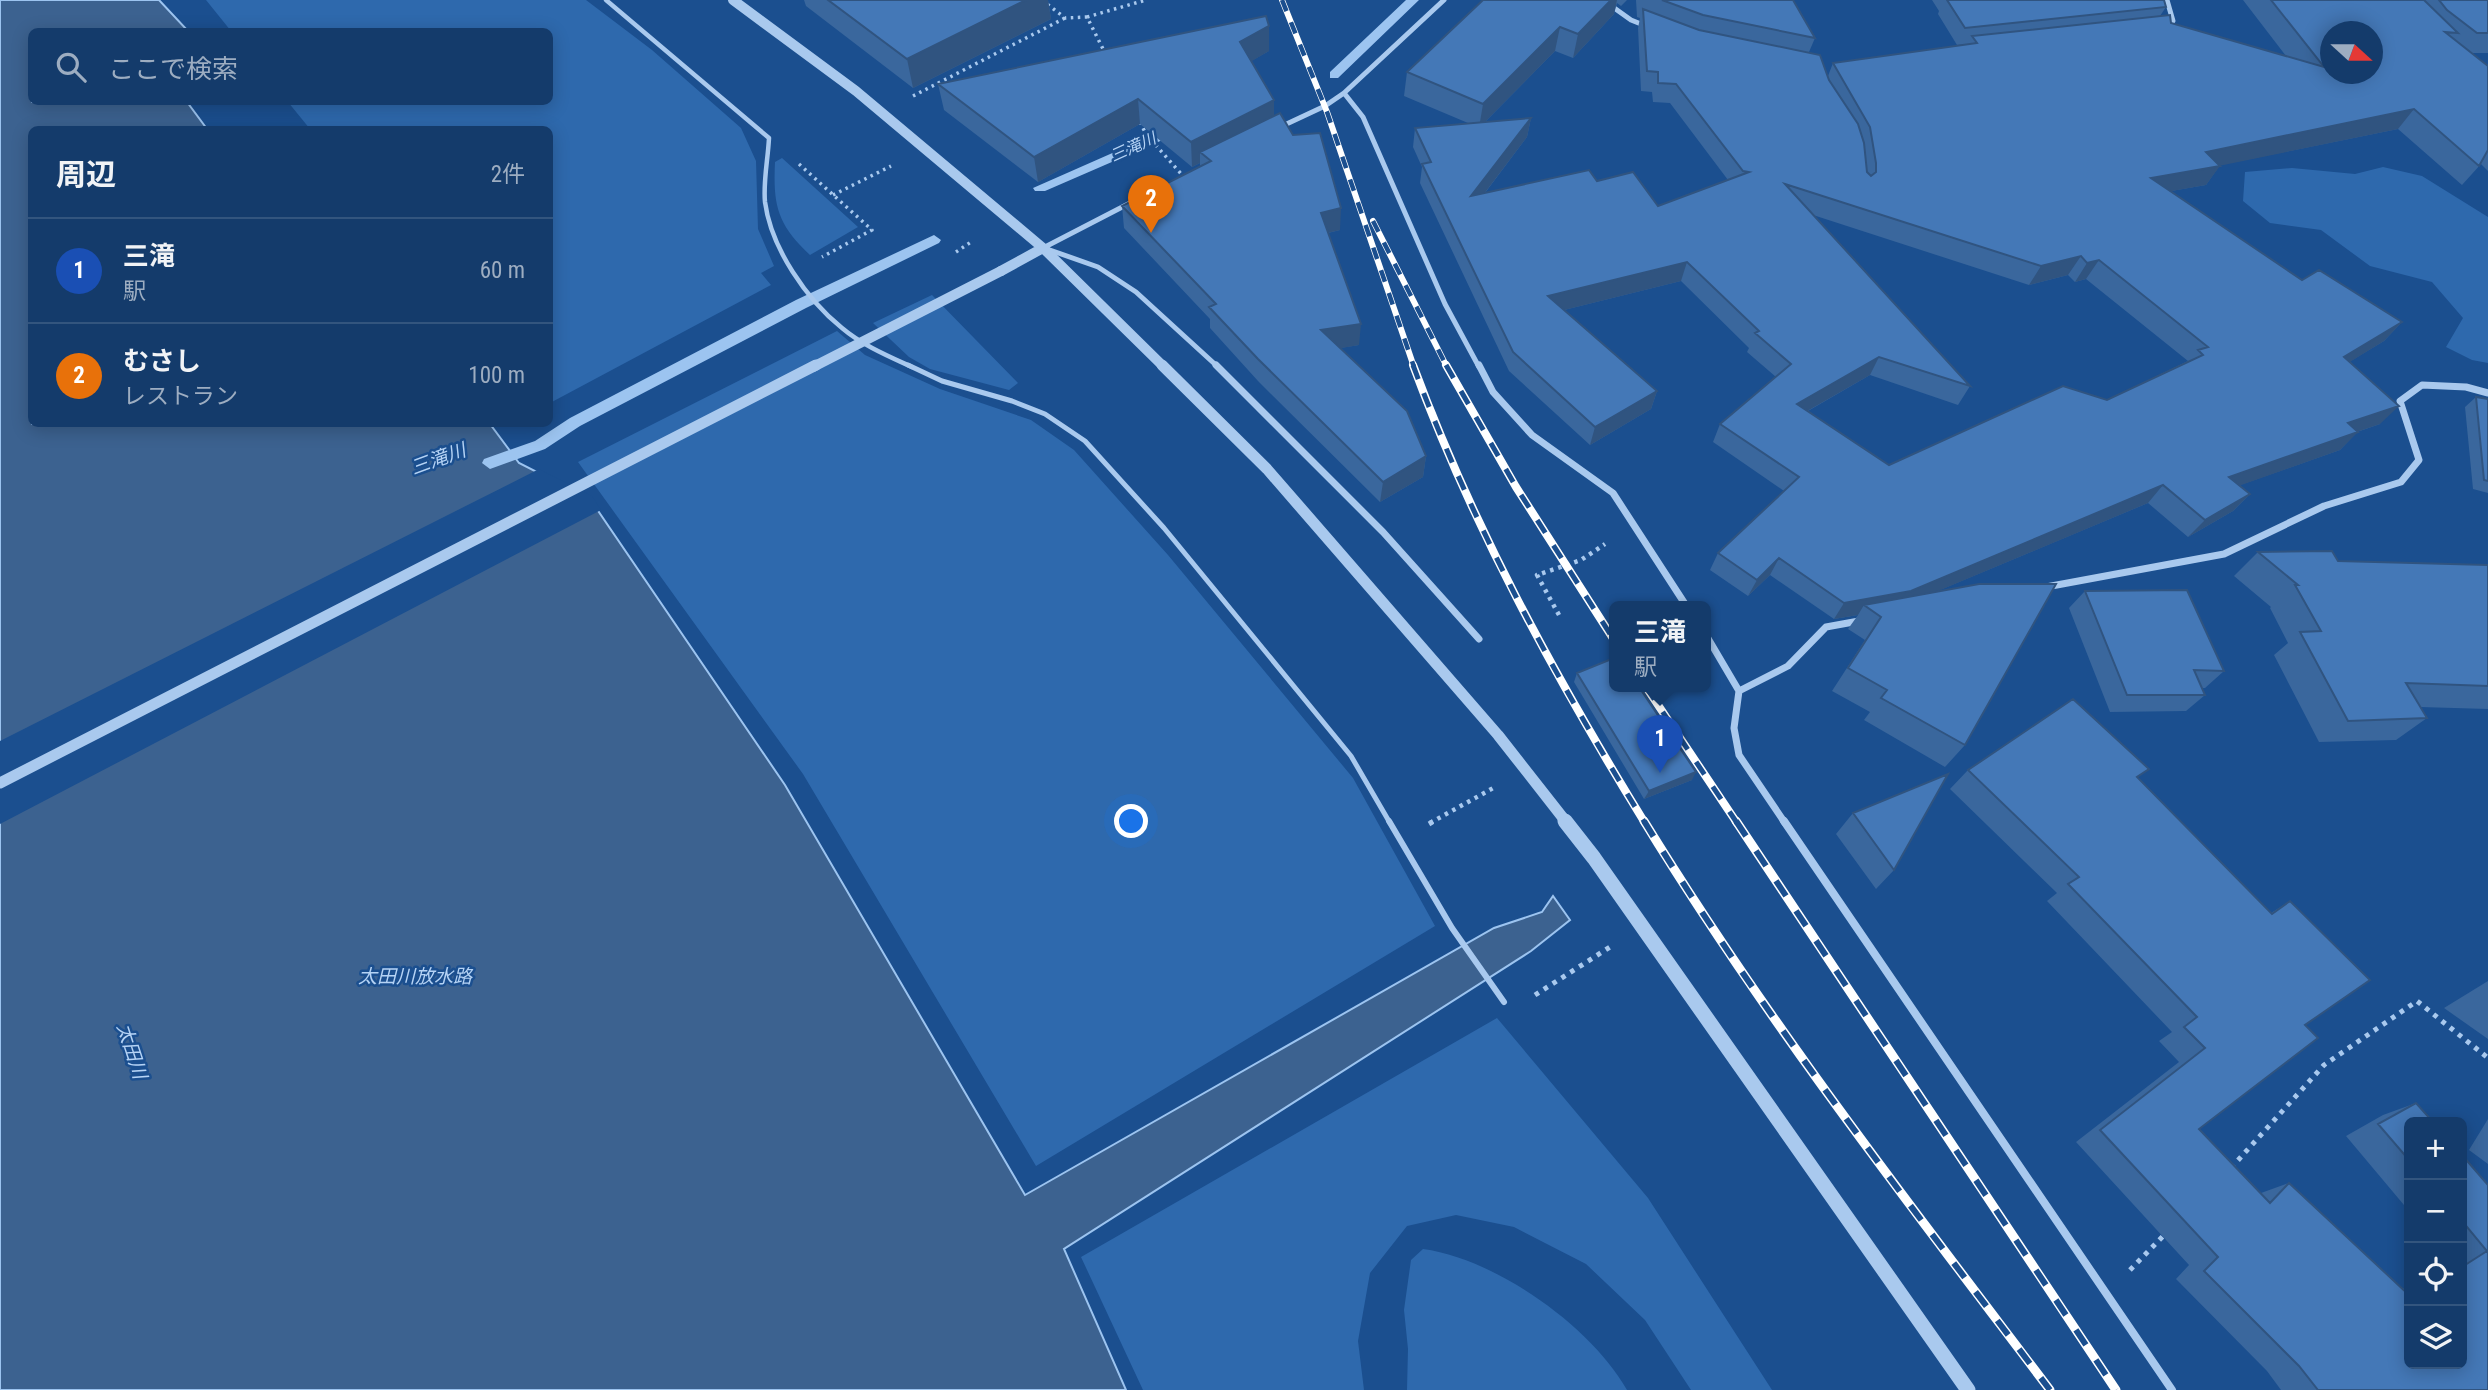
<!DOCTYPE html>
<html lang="ja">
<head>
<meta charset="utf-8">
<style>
	:root { --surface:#143b6b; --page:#1d4271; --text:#f1f3f6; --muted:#9dadc1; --line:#33557e; --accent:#ffd166 }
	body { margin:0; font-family:"Roboto Condensed","Noto Sans JP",sans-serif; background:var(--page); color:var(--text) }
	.controls { position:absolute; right:21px; bottom:21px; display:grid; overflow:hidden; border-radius:10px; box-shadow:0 4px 18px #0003 }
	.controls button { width:63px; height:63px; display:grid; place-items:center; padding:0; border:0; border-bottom:2px solid var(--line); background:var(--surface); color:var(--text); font:35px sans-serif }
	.compass { position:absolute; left:2320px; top:21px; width:63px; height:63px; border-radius:50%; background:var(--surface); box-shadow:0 4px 18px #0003; rotate:111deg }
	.you { position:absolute; left:1132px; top:822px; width:24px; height:24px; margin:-18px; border:5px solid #fff; border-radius:50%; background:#1a73e8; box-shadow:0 0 0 10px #1a73e833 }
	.badge { display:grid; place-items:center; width:46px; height:46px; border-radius:50%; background:var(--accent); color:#fff; font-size:23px; font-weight:700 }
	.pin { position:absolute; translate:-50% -58px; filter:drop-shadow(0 2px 4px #0008) }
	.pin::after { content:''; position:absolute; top:37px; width:24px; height:21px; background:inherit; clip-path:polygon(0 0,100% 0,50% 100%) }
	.popup { position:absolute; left:1609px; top:601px; width:102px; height:91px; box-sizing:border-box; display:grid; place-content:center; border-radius:10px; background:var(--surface); filter:drop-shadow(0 2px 5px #0005); font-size:23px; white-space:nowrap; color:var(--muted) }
	.popup b { font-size:26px; color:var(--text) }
	.popup::after { content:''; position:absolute; left:50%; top:100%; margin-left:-14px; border:14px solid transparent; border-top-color:var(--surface) }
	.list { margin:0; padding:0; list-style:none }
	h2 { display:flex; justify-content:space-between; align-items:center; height:91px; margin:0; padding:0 28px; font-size:30px }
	h2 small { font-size:23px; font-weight:400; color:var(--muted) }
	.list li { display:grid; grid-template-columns:46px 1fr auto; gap:21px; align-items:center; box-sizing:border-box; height:105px; padding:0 28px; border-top:2px solid var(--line) }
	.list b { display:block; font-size:26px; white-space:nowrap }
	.list p { margin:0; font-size:23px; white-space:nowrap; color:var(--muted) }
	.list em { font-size:23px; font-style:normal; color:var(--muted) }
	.icon { flex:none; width:38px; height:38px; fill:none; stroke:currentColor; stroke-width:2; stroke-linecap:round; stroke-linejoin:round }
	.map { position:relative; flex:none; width:2488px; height:1390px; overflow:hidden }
	.search { position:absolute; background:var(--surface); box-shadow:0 4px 18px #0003; left:28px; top:28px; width:525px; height:77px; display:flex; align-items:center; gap:18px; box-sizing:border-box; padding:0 24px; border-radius:10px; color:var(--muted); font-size:26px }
	.panel { position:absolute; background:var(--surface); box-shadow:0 4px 18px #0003; left:28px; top:126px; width:525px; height:301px; border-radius:10px }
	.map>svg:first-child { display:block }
	.green { fill:#2e69ad }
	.water { fill:#3c6290; stroke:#9cc4f0; stroke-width:2 }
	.pier { fill:#1b4f8f }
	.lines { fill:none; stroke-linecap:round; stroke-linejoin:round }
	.stream { fill:#9cc4f0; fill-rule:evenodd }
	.path-far2 { stroke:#a9c9ee; stroke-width:3.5; stroke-dasharray:2.5 4.5; stroke-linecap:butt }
	.path-far1 { stroke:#a9c9ee; stroke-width:4.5; stroke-dasharray:3.5 5; stroke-linecap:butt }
	.path { stroke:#a9c9ee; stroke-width:5; stroke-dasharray:4.5 6; stroke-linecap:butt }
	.service-far2 { stroke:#a9c9ee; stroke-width:4.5 }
	.service-far1 { stroke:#a9c9ee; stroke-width:5 }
	.service { stroke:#a9c9ee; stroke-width:6 }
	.minor-far2 { stroke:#a9c9ee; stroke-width:5 }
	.minor-far1 { stroke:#a9c9ee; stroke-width:7 }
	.minor { stroke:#a9c9ee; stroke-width:8 }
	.tertiary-far2 { stroke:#a9c9ee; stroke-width:10 }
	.tertiary-far1 { stroke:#a9c9ee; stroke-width:11 }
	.tertiary { stroke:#a9c9ee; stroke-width:15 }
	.rail-far2-casing { stroke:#fff; stroke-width:6 }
	.rail-far1-casing { stroke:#fff; stroke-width:8 }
	.rail-casing { stroke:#fff; stroke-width:9 }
	.rail-far2 { stroke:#1b4f8f; stroke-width:4.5; stroke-dasharray:12; stroke-linecap:butt }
	.rail-far1 { stroke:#1b4f8f; stroke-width:5; stroke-dasharray:15; stroke-linecap:butt }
	.rail { stroke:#1b4f8f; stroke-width:6; stroke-dasharray:18; stroke-linecap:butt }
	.path-bridge { stroke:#a9c9ee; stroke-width:3.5; stroke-dasharray:2.5 4.5; stroke-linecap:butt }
	.tertiary-bridge-far1 { stroke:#a9c9ee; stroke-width:10 }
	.tertiary-bridge { stroke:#a9c9ee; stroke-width:11 }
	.wall { fill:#3a679d; fill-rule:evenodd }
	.shaded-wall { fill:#305480 }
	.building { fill:#4478b7; stroke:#305480; stroke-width:2; fill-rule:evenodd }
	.labels { text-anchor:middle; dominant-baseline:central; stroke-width:5; stroke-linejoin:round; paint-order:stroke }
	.far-water-label { font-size:16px; font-style:italic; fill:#b5d3f5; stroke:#1b4f8f }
	.water-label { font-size:19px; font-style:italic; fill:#b5d3f5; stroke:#1b4f8f }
</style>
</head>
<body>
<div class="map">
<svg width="2488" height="1390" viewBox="0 0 2488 1390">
	<rect width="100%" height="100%" fill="#1b4f8f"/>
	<path class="green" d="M206,0h380l66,50 89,78 15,33 2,68 16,37 -13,7 10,12 -221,118v-273l-240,-1 -22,-27h262v-70l-319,-1z
		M782,158l76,69 -48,28c-33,-31 -37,-50 -35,-93z
		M2383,167l39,9 66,41v146l-16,-3 -26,-13 17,-29 -31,-36 -62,-16 -49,-36 -51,-7 -27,-22 2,-29 47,-4 63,6z
		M932,295l86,88 -9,7 -79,-21 -21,-12 -36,-34z
		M837,331l28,24 75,34 91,31 43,30 94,105 185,223 82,148 -399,240 -233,-392 -225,-312z
		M1497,1018l151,180 124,192h-81l-46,-70 -59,-56 -72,-37 -58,-12 -49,11 -37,47 -12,68 6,49h-221l-62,-133z
		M1423,1249c73,10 168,77 204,141h-220l1,-41 -4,-39 7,-50z"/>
	<path class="water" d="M0,0h159l29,31 -156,1v70h155l20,27 -175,1v294h458l29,39 71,36 195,286 240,410 469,-267 48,-16 11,-16 17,24 -39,31 -467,298 62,141h-1126z"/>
	<path class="pier" d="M539,469l53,27 9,14 -601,314v-83z"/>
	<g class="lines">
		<path class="stream" d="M1406,0h13l-81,78h-8v-6z
			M1176,125l5,1v6l-136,59h-10l-2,-3z
			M934,235l7,5 -2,3 -133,65 -226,118 -35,23 -55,20 -8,-6 2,-4 51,-18 35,-23 226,-118z"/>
		<path class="path-far2" d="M1042,0l23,18 22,-1 19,38
			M1087,17l59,-17
			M913,96l152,-78
			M1140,122l6,12 37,42
			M799,164l73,66 -50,27
			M833,195l58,-29"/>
		<path class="path-far1" d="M1559,615l-22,-40 44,-15 24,-16
			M1430,823l65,-36"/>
		<path class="path" d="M1429,824l5,-3
			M1535,995l75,-48
			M2231,1168l93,-103 93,-64 71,57
			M2130,1270l35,-36"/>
		<path class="service-far2" d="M606,0l163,138c-1,21 -6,44 -4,64 6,46 42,98 77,126 20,17 46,28 70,39"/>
		<path class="service-far1" d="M908,365l34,16 70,20 33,13 40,27 79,87 187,228 39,67"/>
		<path class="service" d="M1389,821l63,107 52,74"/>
		<path class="minor-far2" d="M1603,0l28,20 15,6
			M2165,27l8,-6 -6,-21
			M1344,93l19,24 82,187 34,63
			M1278,128l47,-22 19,-13 100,-93
			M1043,248l87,-45
			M1047,249l51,18 38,25 82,75"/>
		<path class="minor-far1" d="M1216,365l167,167 96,107
			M1479,365l14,27 39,43 81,58 74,114
			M2046,587l178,-33 100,-48 77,-24 18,-22 -19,-59 22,-16 44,2 22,6
			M1706,635l33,56 -5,37 5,27 46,68
			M1739,691l49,-25 38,-39 33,-6"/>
		<path class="minor" d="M1784,821l388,569"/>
		<path class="tertiary-far2" d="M733,0l123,91 187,157 121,119
			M1001,271l42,-23"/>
		<path class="tertiary-far1" d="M1162,365l105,104 231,266 69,88"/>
		<path class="tertiary" d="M1565,821l29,37 374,532"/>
		<defs>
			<path id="rail-far2" d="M1282,0l45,112 87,255
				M1373,221l74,146"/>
			<path id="rail-far1" d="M1413,365c60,162 142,312 232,458
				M1446,365l70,122 98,153
				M1646,687l91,136"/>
			<path id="rail" d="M1644,821c122,199 266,384 406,569
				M1736,821l380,569"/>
		</defs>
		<use href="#rail-far2" class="rail-far2-casing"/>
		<use href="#rail-far1" class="rail-far1-casing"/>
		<use href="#rail" class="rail-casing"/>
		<use href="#rail-far2" class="rail-far2"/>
		<use href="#rail-far1" class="rail-far1"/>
		<use href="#rail" class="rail"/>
		<path class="path-bridge" d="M956,252l15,-10"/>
		<path class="tertiary-bridge-far1" d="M813,367l188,-96"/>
		<path class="tertiary-bridge" d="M0,783l816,-418"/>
	</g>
	<path class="wall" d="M804,0h244l3,19 -138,69 -107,-82z
		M1483,0h144l-6,6 -4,-3 -3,11 -41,44 -18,-7 -70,71 46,-4 -4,19 -42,56 112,-12 61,25 70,-26 -58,-77 -17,-1 -1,-10 -11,-1 -3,-63 2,-10 -3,-1 -1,-17h157l22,38 -6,14 19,24 5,-13 135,-19 -11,1 -19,-31 1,-3 -7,-11h232l2,7 -6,9 11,7 115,33 -43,-56h245v53h-17l17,13v105l-7,-7 -19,21 -64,-56 -178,36 -14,20 -35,6 131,89 100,42 -18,19 -35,21 31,62 -23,8 -17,18 -100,35 10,9 -17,17 -45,26 -40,-34 -213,89 30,153 -20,22 -81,-47 6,-8 -38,-21 33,-51 -17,-11 10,-14 -24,4 -64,-44 -22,21 -38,-26 8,-17 66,-62 -71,-49 7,-18 56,-47 -29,-25 2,-4 -68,-67 -117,29 93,81 -6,18 -61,36 -81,-74 -89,-188 2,-16 -9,-20 2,-19 53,-5 -64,-27 3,-24zM1813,215l216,70 39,-10 7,7 11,-3 102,82 -81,39 -218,65 -81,-54 62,-36 88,30 12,-19z
		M1269,51l-18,10 23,39v15l66,115 -12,3 31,112 -19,3 86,108 -3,21 -43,25 -122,-121 -48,-53v-9l-86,-91 -2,-22 78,-40v-3l-8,4 -52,-43 -102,58 -94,-72 -6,-26z
		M2476,397l12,2v94l-15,-4 -8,-82z
		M2258,552l80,9 150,4v144l-68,-2 7,11 -31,22 -77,2 -45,-87 14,-12 -18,-35 1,-1 -37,-31z
		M2085,591l139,80 -19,17h-3l3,7 -19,16 -76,1 -41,-104z
		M1577,673l115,107 -48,19 -70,-117z
		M1968,770l170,8 133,135 19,-12 15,124 -106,104 62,64 28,-10 114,106 6,-4v79h53v-209l26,30v205h-207l-14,-19 -91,-92 13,-14 -113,-123 103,-80 -20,-21 13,-9 -125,-131 10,-8 -107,-104z
		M1853,813l41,57 -18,19 -40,-55z
		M2488,981v58l-44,-31z
		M2416,1103l-7,19v89l-63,-75 37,-21z
		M2488,1119v45l-19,-14z"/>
	<path class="shaded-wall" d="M1026,0h22l3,19 -138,69 -6,-29z
		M1611,0h6l-3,14 -41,44 5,-24z
		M1269,26v25l-29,17v-26z
		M1560,27l-5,24 -76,77 4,-24z
		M1138,99l2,25 -102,58 -4,-25z
		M1274,100v26l-74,26v11l-8,4 -1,-25z
		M2414,109l-16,20 -189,39 11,-2 -14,19 -68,12 13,-19 55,-26z
		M1531,118l-4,19 -59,78 3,-19z
		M1341,208l-1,22 -21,5 2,-22z
		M2081,256l-13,19 -39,10 12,-19z
		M2099,260l-13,19 -11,3 12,-19z
		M1687,262l-6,19 -137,34 4,-19z
		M2402,322l-18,19 -57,35 17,-19z
		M1361,324l-2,21 -40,7 2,-22z
		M1879,357l-9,18 -82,47 9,-18z
		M1657,391l-6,18 -61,36 5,-18z
		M2399,406l-19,18 -50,17 18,-18z
		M2358,432l-18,18 -127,45 16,-18z
		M1426,456l-3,21 -43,25 3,-20z
		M2163,485l-15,18 -248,104 -36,-2 -6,10 -24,4 10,-16z
		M2250,494l-17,17 -45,26 17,-17z
		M1779,558l-9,17 -22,21 9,-16z
		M1696,772l-4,8 -48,19 5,-8z"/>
	<path class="building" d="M828,0h198l-119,59z
		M1483,0h128l-33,34 -18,-7 -77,77 -76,-32z
		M1662,0h131l22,38 -112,-23z
		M1947,0h217l2,7 -201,21z
		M2271,0h153l34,33 -13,-1 43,34v84l-9,16 -65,-57 -208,43 14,14 -69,12 151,102 17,-10 83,52 -58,35 55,49 -51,17 10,9 -129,45 21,17 -45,26 -42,-35 -252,106 -67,12 -65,-45 -22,22 -39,-27 81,-76 -79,-53 71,-60 -36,-31 4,-2 -72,-69 -139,34 109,95 -62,36 -82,-75 -91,-188 9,-2 -16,-34 116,-10 -60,78 118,-26 8,11 36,-9 25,34 91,-34 -6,-1 -67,-87 -18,-1v-11l-11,-1 -4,-62 56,21 121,25 9,25 29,44 6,19 3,29 4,4 5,-4v-9l-6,-36 -37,-64 144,-20 -5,-7 198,-21 1,8 153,44zM2330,32h42v42h-42zM1785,184l256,82 40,-10 6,7 12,-3 109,87 -10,3 5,5 -96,45 -44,-14 -174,79 -92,-61 82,-47 91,29z
		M2439,0h49v33h-11l-30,-23z
		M1266,16l3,10 -29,16 34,58 -83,42 -53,-43 -104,58 -96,-73z
		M1280,113l13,22 27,-2 21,75 -20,5 40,111 -40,6 86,81 19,45 -43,26 -125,-123 -49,-52 7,-3 -94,-98 89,-45 -11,-9z
		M2476,397l12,2v82l-4,-1z
		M2332,551l6,10 150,4v121l-82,-3 21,35 -79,3 -48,-89 21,-1 -26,-46h3l-40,-33z
		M1979,584h77l-91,161 -84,-47 6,-8 -39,-22 33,-51 -17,-12z
		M2187,590l37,81 -30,-1 11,25h-78l-42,-104z
		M1614,658v29h25l57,85 -47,19 -72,-118z
		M2073,699l76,70 -12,8 135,137 18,-13 80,79 -65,45 13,13 -119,91 71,74 19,-20 120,112v69h53v-97l25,-16 -25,-30v-66l26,30v205h-170l-19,-24 -95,-95 14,-14 -118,-127 105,-82 -21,-21 13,-10 -129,-133 11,-7 -111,-107z
		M1948,774l-54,96 -41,-57z
		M2416,1103l17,19h-24v38l-31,-36z"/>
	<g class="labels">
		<g class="far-water-label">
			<text transform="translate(1133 147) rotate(-24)">三滝川</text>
		</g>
		<g class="water-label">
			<text transform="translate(438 459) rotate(-20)">三滝川</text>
			<text x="415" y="976">太田川放水路</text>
			<text transform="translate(132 1051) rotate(72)">太田川</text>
		</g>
	</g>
</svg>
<div class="controls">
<button>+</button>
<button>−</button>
<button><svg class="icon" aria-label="locate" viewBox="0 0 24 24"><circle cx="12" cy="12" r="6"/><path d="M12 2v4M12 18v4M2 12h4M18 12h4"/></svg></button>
<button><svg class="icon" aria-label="layers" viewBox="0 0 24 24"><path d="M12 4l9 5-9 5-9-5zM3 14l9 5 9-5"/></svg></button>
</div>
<svg class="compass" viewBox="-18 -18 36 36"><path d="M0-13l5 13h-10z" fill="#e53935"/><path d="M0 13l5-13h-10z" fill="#9dadc1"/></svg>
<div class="you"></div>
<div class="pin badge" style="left:1660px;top:773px;background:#1a4fb4">1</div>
<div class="popup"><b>三滝</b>駅</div>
<div class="pin badge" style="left:1151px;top:233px;background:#e8710a">2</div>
<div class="search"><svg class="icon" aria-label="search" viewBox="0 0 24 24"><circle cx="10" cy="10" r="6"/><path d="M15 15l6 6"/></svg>ここで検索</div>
<section class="panel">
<h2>周辺<small>2件</small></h2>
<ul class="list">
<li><span class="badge" style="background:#1a4fb4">1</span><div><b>三滝</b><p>駅</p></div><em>60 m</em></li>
<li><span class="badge" style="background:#e8710a">2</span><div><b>むさし</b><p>レストラン</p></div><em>100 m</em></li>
</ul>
</section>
</div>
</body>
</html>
